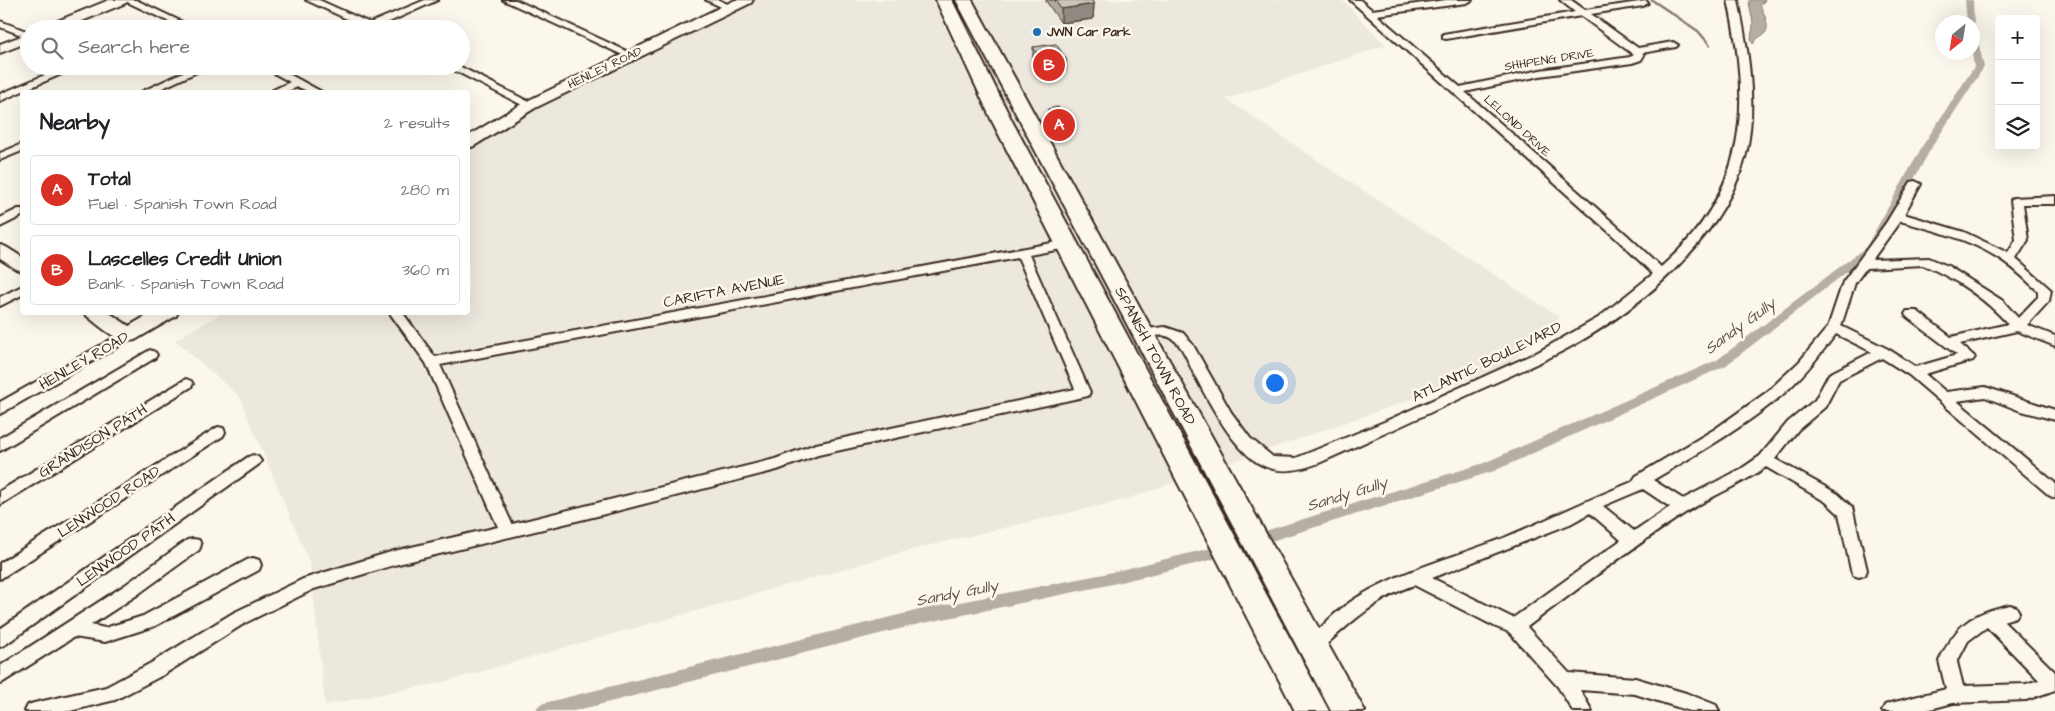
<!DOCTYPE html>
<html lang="en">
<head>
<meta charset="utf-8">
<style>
	:root { --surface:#fff; --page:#f6f6f6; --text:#202124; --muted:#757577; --line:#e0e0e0; --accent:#d93025 }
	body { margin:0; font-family:"Architects Daughter",sans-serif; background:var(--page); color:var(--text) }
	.controls { position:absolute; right:15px; top:15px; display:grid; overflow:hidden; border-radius:5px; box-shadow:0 5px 20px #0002 }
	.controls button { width:45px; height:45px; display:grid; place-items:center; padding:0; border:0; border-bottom:1px solid var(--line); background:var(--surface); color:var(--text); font:25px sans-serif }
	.compass { position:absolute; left:1935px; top:15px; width:45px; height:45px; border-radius:50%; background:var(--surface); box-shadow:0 5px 20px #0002; rotate:210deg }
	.you { position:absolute; left:1274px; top:382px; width:18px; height:18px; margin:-12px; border:4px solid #fff; border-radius:50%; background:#1a73e8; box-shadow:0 0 0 8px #1a73e833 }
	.badge { display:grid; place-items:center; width:32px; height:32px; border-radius:50%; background:var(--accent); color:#fff; font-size:16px; font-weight:700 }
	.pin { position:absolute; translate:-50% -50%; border:2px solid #fff; box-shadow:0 1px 5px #0006 }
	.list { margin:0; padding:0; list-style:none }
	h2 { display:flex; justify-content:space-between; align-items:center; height:65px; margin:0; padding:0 20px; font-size:21px }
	h2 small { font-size:16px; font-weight:400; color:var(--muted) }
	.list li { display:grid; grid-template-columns:32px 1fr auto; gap:15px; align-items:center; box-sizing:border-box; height:70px; margin:0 10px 10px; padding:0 10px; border:1px solid var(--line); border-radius:5px }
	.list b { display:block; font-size:19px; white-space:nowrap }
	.list p { margin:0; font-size:16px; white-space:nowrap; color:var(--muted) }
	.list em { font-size:16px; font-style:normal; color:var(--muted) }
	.icon { flex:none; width:28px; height:28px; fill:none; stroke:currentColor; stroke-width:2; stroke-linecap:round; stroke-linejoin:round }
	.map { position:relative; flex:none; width:2055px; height:711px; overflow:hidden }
	.search { position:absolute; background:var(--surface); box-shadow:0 5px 20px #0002; left:20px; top:20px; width:450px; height:55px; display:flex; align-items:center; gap:12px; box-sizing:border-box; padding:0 18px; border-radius:28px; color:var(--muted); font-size:19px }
	.panel { position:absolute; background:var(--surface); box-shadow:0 5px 20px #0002; left:20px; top:90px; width:450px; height:225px; border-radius:5px }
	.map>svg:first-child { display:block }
	.built { fill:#ede8dd }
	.water { fill:#b6aea2; stroke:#85796d }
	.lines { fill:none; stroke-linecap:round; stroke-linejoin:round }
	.stream { stroke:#85796d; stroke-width:2.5 }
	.canal { fill:#b6aea2; fill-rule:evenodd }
	.street-casing { stroke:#3b2a1e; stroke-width:4 }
	.secondary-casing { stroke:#3b2a1e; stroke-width:4 }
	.highway-casing { stroke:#3b2a1e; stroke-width:4 }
	.street { fill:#fbf7ec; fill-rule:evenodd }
	.secondary { fill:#fbf7ec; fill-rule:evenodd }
	.highway { fill:#fbf7ec; fill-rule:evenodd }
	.wall { fill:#afa99f; stroke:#3b2a1e }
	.shaded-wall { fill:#8f8982; stroke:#3b2a1e }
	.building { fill:#ccc4b9; stroke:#3b2a1e }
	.poi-dot { fill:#1f6fb2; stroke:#fbf7ec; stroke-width:2 }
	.labels { text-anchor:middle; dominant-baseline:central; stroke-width:5; stroke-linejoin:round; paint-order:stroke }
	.far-poi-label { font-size:12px; font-weight:bold; fill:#3b2a1e; stroke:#fbf7ec; text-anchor:start }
	.far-street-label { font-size:12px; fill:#3b2a1e; stroke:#fbf7ec }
	.street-label { font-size:15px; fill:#3b2a1e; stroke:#fbf7ec }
	.water-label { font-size:16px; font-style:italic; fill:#605246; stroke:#fbf7ec }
</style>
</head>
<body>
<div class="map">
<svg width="2055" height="711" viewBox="0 0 2055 711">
	<rect width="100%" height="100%" fill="#fbf7ec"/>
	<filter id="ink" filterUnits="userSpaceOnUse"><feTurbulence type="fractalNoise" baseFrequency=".02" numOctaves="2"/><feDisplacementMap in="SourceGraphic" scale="10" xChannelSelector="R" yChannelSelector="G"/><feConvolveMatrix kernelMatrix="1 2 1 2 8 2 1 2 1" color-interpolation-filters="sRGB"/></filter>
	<g filter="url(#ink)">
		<path class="built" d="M739,0h603l44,45 -160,54 113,76 221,142 -53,49 -383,134 -206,48 -474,134 -119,23 -15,-142 -66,-155 -2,-9 -67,-59 47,-27 246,-1v-174l74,-44z"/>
		<path class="water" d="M1749,0h16l-5,5c3,6 11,22 5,28 -5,5 -6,2 -12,11 -4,-8 0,-12 0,-20 0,-6 -4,-15 -4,-24z"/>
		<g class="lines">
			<path class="stream" d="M1652,0l46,31 12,14"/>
			<path class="canal" d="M1965,0h8l1,24 -7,-2z
				M1972,30l4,2 8,35 -51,78 -59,106 -149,115 -231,105 -287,90 -103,25 -185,38 -345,87h-38l2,-5 6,-3 375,-93 185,-36 103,-25 277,-86 233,-103 149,-113 57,-102 51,-78 -2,-15z"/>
			<defs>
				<path id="street" d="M123,0h13l61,29h-13z
					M306,0h13l51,23 55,-23h13l-60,27v2h-19l3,-3z
					M503,0h13l119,55 -2,2h-6z
					M706,0h13l17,8 -5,3 -3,-1z
					M1350,0h10l12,10 74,-10h26l-5,3 -90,12 83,72 80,-17 90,-13 4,-2 -53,-39 -135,23 -3,-1v-4l132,-22 -15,-12h11l14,10 61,-9 2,2 -5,3 -52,8 47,34 35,-6 5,3 -2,2 -34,6 2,2 -3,5 -9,3 -92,13 -75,16 162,143 34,32c87,-76 90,-160 67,-267h10c10,49 19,100 9,150 -19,84 -104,157 -177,197 -29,16 -59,28 -89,42 -54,25 -108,50 -162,74 -18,7 -37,11 -55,3 -30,-13 -56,-66 -71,-94 -5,-11 -11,-28 -22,-34 -10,-6 -23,1 -34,-2l-2,-3 2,-3 28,-3 18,6 10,12 38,67 19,26 23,19 23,1 88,-36 154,-70 60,-34 55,-44 -34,-33z
					M0,21l29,11v6l-29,-11z
					M66,66h14l-80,35v-7z
					M196,66h14l-56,26h-13z
					M261,66h13l48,26h-12l-12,-5 -13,5h-13l1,-2 17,-8z
					M446,66h13l76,39 -5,3 -4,-1z
					M22,144v7l-22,9v-7z
					M1915,181l6,3 -17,30 60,18 44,21 8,-13 -5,-40 2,-2 42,-2v8h-32l5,36 -12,19 35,31 -2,11 -22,24 28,11v10l-38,-15 -57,13 15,13 -2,3 -48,14 21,18 39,-5 70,23v10l-37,-10 -33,-13 -28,4 98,82v15l-5,-2 -141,-121 -27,-17 -43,22 -14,27 -27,23 -23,29 63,35 14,13 15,63 -2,5 -6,2 -6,-2 -2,-5 -12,-56 -13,-12 -60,-35c-26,18 -55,29 -81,46 -54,35 -106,75 -158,114l42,46 66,5 51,15 30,12 3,6h-29l-55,-17 -55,-4 12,21h-19l-15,-24 -49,-55 -13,-5 -82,-42c-38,13 -66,40 -95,66l-6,3 -6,-3 -3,-5 3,-5c13,-12 25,-26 39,-36 46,-33 108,-47 160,-68 43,-18 83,-38 126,-55l4,-6 79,-47 52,-37 32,-30 29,-35 15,-45 43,-59 25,-41zM1900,221c33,9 68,18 97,36 15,9 28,22 41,34v6l-20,21 -15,-17 -55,-35 -19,-8 -57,2zM1923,265c32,13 63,34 85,59l-57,13 -34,-26h-10l-2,3 2,3 50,38 -41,12 -28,-18 -47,-23 14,-43 11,-15zM1836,334l36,18 -43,22 -14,26 -27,22 -28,34 -19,13 -58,30 -30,-19c42,-25 85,-49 123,-80 23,-18 42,-43 60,-66zM1643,489l27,18 -36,24 -31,-25zM1590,513l31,27 -108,78 -81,-40 138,-54z
					M18,209h4v7l-22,11v-9z
					M1068,240l6,4 -2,3 -43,8 61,137 -2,4 -270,59 -41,15 -180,46 -203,49 -80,24 -69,34 -82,52 -48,25 -45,11h-45l3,-6 6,-2 72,-16 45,-24 82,-50 70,-34 91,-28 104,-24 -72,-164 -37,-51h13l33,45zM1018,257l57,132 -259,55 -41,15 -263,65 -72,-159z
					M22,286v9l-22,11v-9z
					M128,330l5,2 2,3 -2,3 -133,76v-12z
					M150,350l5,2 2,3 -2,3 -155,93v-13z
					M186,379l5,2 2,3 -2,3 -191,118v-14z
					M218,427l5,1 2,4 -2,4 -223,143v-16z
					M253,455l5,2 3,4 -3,4 -252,179 -6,3v-18l248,-172z
					M193,539l6,1 2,5 -2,5 -62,45 -46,30 14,3 38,-12 104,-56 6,-2 6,2 2,5 -2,5 -104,56 -50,16 -31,-5 -74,47v-18l125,-81 62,-45z
					M2010,605l6,2 3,5 -3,5 -13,4 52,51v18l-29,10 -73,3 -30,8h-41l3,-6 6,-2 55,-14 -7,-28c17,-36 32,-48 71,-56zM1987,627l52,53 -13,4 -63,2 -6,-24 11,-21z"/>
				<path id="secondary" d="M109,0h19l-2,3 -63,26h-20l2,-3z
					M735,0h18l-2,3 -216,105 -61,38 -6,2v-12l57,-34z
					M29,33v9l-29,11v-9z
					M0,245l6,2 16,10v14l-6,-2 -16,-10z
					M85,312h23l21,14 24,-14h25l-2,4 -41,24c-17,4 -35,-14 -48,-24z"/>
				<path id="highway" d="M936,0h16l60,121 317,590h-34l-303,-590z
					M956,0h16l182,333 211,378h-34z"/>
			</defs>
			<use href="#street" class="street-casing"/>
			<use href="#secondary" class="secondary-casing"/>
			<use href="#highway" class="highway-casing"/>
			<use href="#street" class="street"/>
			<use href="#secondary" class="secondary"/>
			<use href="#highway" class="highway"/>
		</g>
		<path class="wall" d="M1046,0h45l3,4 -1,15 -32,4 -15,-22z
			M1033,47l33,12v12l-24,3 -9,-15z
			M1048,109l23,16v8l-11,2 -12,-18z"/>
		<path class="shaded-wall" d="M1094,4l-1,15 -32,4v-14z
			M1066,59v12l-24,3v-11z
			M1071,125v8l-11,2v-8z"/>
		<path class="building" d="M1055,0h36l3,4 -33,5z
			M1056,44l10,15 -24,4 -9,-16z
			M1058,107l13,18 -11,2 -12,-18z"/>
	</g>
	<circle class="poi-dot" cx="1037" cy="32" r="5"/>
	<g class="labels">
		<g class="far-poi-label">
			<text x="1047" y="32">JWN Car Park</text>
		</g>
		<g class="far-street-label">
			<text transform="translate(1549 60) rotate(-9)">SHHPENG DRIVE</text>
			<text transform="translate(605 68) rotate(-26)">HENLEY ROAD</text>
			<text transform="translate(1517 126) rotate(42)">LELOND DRIVE</text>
		</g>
		<g class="street-label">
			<text transform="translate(724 291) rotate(-11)">CARIFTA AVENUE</text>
			<text transform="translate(1155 356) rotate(62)">SPANISH TOWN ROAD</text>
			<text transform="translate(84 361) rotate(-30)">HENLEY ROAD</text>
			<text transform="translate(1487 362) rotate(-26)">ATLANTIC BOULEVARD</text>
			<text transform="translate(93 441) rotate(-32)">GRANDISON PATH</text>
			<text transform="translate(109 502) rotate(-33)">LENWOOD ROAD</text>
			<text transform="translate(126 550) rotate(-35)">LENWOOD PATH</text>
		</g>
		<g class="water-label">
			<text transform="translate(1740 326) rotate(-36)">Sandy Gully</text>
			<text transform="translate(1347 494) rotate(-17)">Sandy Gully</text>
			<text transform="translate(957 593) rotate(-11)">Sandy Gully</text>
		</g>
	</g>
</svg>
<div class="controls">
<button>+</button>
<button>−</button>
<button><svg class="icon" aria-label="layers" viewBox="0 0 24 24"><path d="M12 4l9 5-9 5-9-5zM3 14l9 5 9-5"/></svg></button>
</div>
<svg class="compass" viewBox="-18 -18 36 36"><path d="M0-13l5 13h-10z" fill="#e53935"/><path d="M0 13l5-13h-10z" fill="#757577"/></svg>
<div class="you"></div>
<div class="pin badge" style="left:1059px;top:125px">A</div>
<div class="pin badge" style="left:1049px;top:65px">B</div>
<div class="search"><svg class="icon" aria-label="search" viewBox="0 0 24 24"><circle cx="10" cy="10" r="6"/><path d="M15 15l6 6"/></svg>Search here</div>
<section class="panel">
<h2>Nearby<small>2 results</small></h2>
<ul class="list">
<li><span class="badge">A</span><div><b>Total</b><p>Fuel · Spanish Town Road</p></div><em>280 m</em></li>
<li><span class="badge">B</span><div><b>Lascelles Credit Union</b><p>Bank · Spanish Town Road</p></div><em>360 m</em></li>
</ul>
</section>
</div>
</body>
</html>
